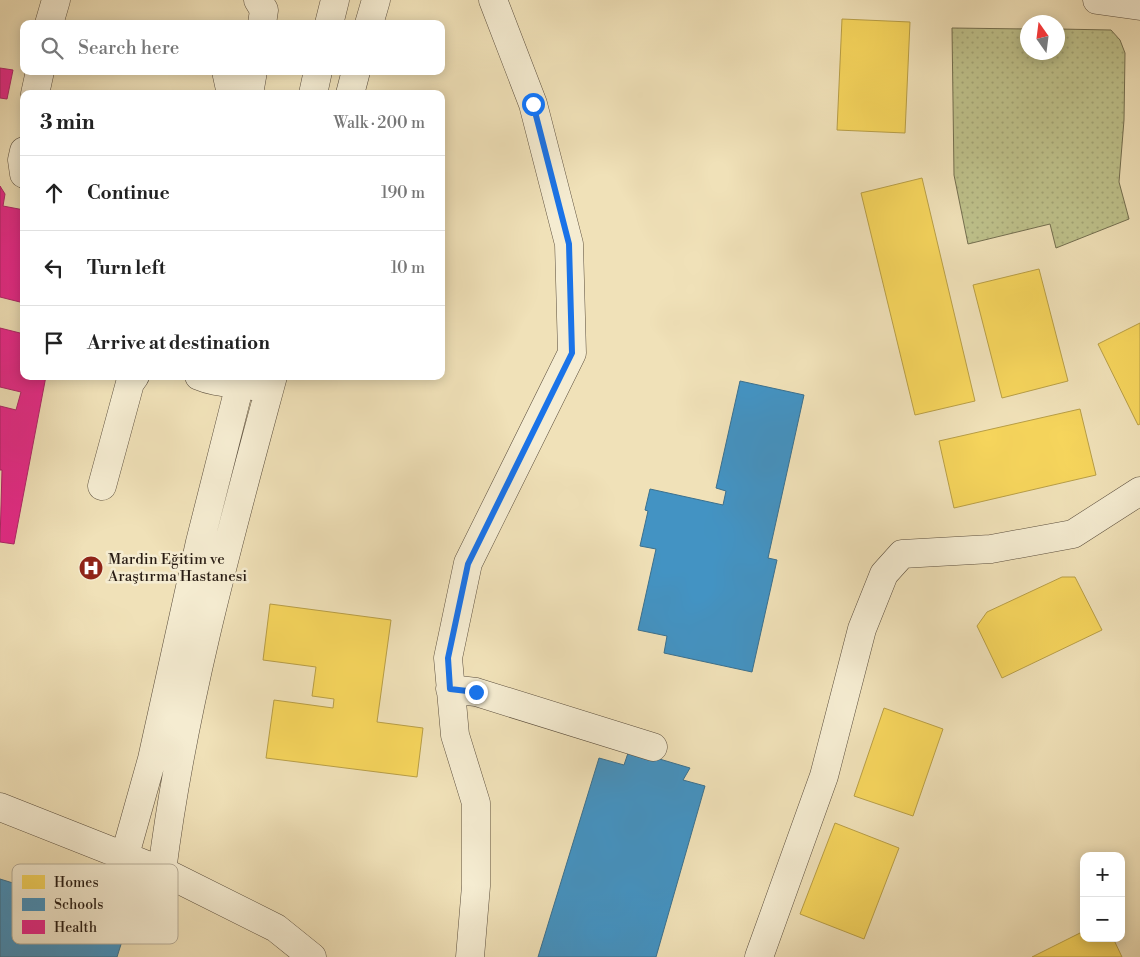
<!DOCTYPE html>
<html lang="en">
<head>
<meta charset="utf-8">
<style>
	:root { --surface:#fff; --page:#f6f6f6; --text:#222; --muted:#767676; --line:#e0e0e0 }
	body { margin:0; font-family:"Libre Bodoni",serif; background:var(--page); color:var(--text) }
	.controls { position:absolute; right:15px; bottom:15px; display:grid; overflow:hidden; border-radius:10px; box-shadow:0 2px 12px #0003 }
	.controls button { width:45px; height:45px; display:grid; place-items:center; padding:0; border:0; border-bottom:1px solid var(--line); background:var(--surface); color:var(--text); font:25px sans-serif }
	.compass { position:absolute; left:1020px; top:15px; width:45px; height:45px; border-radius:50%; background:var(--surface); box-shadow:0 2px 12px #0003; rotate:346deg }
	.stop { position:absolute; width:15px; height:15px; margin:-11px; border:4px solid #1a73e8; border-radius:50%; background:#fff }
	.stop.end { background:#1a73e8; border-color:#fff; box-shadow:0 1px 5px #0008 }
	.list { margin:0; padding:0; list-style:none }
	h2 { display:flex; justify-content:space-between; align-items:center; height:65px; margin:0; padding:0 20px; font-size:21px }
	h2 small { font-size:16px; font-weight:400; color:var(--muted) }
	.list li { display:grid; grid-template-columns:32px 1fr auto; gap:15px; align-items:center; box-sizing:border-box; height:75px; padding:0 20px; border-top:1px solid var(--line) }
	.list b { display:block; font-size:19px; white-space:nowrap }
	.list em { font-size:16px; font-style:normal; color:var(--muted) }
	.icon { flex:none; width:28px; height:28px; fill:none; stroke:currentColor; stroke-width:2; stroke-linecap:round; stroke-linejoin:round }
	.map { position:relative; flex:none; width:1140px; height:957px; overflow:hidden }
	.search { position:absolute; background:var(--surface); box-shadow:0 2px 12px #0003; left:20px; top:20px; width:425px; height:55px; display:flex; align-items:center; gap:12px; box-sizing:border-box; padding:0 18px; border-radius:10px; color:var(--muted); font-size:19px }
	.panel { position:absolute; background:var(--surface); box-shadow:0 2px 12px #0003; left:20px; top:90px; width:425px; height:290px; border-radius:10px }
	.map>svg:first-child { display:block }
	.park { fill:url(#park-dots); stroke:#746f50 }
	.homes { fill:#f6d55c; stroke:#b89e46 }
	.schools { fill:#4393c3; stroke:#3b708e }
	.health { fill:#e7298a; stroke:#ae2567 }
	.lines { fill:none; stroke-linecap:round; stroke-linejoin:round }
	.minor-casing { stroke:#5b4e3d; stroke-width:29 }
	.minor { stroke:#f5ecd1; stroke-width:28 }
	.route { stroke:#1a73e8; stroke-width:6 }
	.labels { text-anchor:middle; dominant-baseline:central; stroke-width:5; stroke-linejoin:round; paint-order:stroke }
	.poi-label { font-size:15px; fill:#291d14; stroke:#f5ecd1; text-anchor:start }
	.key { fill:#f5ecd1; stroke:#b8ae98; stroke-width:1 }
	.key-label { font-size:14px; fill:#291d14 }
</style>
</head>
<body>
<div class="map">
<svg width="1140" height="957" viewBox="0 0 1140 957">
	<defs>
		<pattern id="park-dots" width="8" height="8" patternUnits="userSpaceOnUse" patternTransform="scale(1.25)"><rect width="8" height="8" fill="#bec18b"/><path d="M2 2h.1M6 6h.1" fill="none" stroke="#a3a577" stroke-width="1.8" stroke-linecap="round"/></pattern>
	</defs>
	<rect width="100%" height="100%" fill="#f0e1b8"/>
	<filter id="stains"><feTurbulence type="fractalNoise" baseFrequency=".004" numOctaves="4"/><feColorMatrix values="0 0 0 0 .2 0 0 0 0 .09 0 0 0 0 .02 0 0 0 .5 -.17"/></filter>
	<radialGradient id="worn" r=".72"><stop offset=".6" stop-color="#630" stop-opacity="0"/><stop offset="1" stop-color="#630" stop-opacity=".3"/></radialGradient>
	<path class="park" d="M952,28l75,1 1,23h30v-23l53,1 9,10 5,13 -1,67 -5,62 10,37 -73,29 -6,-24 -82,20 -14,-69z"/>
	<path class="homes" d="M842,19l68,3 -5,111 -68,-3z
		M922,178l53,223 -60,14 -54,-222z
		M1039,269l29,112 -66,17 -29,-113z
		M1140,323v101l-2,1 -40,-81z
		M1080,409l16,66 -142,33 -15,-67z
		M1062,577h13l27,53 -100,48 -25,-52 10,-14z
		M270,604l121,16 -14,102 46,6 -6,49 -151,-19 8,-58 59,8 1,-9 -22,-3 4,-29 -53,-7z
		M884,708l59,21 -30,87 -59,-20z
		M835,823l64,25 -35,91 -64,-25z
		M1084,931v7h29l9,19h-90z"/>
	<path class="schools" d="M740,381l64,14 -36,163 9,2 -25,112 -88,-19 3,-17 -29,-6 18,-81 -16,-3 8,-35 -3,-1 5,-21 73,16 3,-14 -10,-3z
		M629,750l61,18 -7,12 22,6 -49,171h-118l61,-199 25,7z
		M0,879l129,40 -12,38h-117z"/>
	<path class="health" d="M0,68l13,2 -6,29 -7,-1z
		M0,186l5,8 -2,12 21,4v93l-24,-6z
		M0,328l24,6v42h22l-32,168 -14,-2 2,-72h-2v-64l16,4 5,-18 -21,-5z"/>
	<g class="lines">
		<defs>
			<path id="minor" d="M258,0l6,10 -2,14
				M1097,0l43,6
				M49,24l7,-24
				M329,24l6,-24
				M369,24l7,-24
				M226,71l5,23
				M35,94l5,-23
				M249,94l4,-23
				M313,94l5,-23
				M350,94l6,-23
				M24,151l-2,9 2,14
				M199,376c18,8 39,6 59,11
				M102,486l28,-103 5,-7
				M450,689l26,3 177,55
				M0,807l162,64 114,57 36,29
				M125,855l27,-96 48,-217 42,-166
				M162,871c21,-167 67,-332 111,-495
				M470,957l6,-71v-83l-21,-68 -7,-77 20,-95 104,-210 -3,-109 -36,-140 -40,-104
				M759,957l65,-181 38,-147 22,-55 18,-20 89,-5 82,-15 67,-43"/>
		</defs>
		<use href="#minor" class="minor-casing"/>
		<use href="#minor" class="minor"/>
	</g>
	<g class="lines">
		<path class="route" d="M476,692l-26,-3 -2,-31 20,-94 104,-211 -3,-109 -36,-140"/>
	</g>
	<defs>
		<symbol id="hospital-disc" viewBox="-11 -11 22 22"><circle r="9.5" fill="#8f2418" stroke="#f5ecd1"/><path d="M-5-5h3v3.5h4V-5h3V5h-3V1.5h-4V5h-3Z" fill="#fff"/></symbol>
	</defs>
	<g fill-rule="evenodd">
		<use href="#hospital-disc" x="77" y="554" width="28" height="28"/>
	</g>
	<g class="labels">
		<g class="poi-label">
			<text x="108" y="559">Mardin Eğitim ve<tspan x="108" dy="17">Araştırma Hastanesi</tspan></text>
		</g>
	</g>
	<rect x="12" y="864" width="166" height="80" rx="8" class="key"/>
	<rect x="22" y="875" width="23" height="14" fill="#f6d55c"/>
	<rect x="22" y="898" width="23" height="13" fill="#4393c3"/>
	<rect x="22" y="920" width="23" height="14" fill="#e7298a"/>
	<g class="key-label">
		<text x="54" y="887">Homes</text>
		<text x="54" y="909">Schools</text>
		<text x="54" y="932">Health</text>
	</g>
	<rect width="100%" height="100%" filter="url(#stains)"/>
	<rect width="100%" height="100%" fill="url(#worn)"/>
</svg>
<div class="controls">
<button>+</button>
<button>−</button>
</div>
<svg class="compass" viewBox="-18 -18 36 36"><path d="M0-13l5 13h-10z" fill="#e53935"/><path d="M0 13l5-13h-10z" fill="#767676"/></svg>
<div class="stop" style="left:533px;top:104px"></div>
<div class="stop end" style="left:476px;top:692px"></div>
<div class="search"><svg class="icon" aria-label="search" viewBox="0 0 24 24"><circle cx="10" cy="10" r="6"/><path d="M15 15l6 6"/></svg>Search here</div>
<section class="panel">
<h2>3 min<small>Walk · 200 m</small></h2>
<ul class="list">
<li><svg class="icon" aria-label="ahead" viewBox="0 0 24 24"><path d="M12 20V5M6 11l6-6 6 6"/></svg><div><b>Continue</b></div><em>190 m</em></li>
<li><svg class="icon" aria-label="left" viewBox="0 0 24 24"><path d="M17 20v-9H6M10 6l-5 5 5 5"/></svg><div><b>Turn left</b></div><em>10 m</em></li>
<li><svg class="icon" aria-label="arrive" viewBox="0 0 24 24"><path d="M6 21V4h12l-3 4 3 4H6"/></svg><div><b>Arrive at destination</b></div></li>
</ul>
</section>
</div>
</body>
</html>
